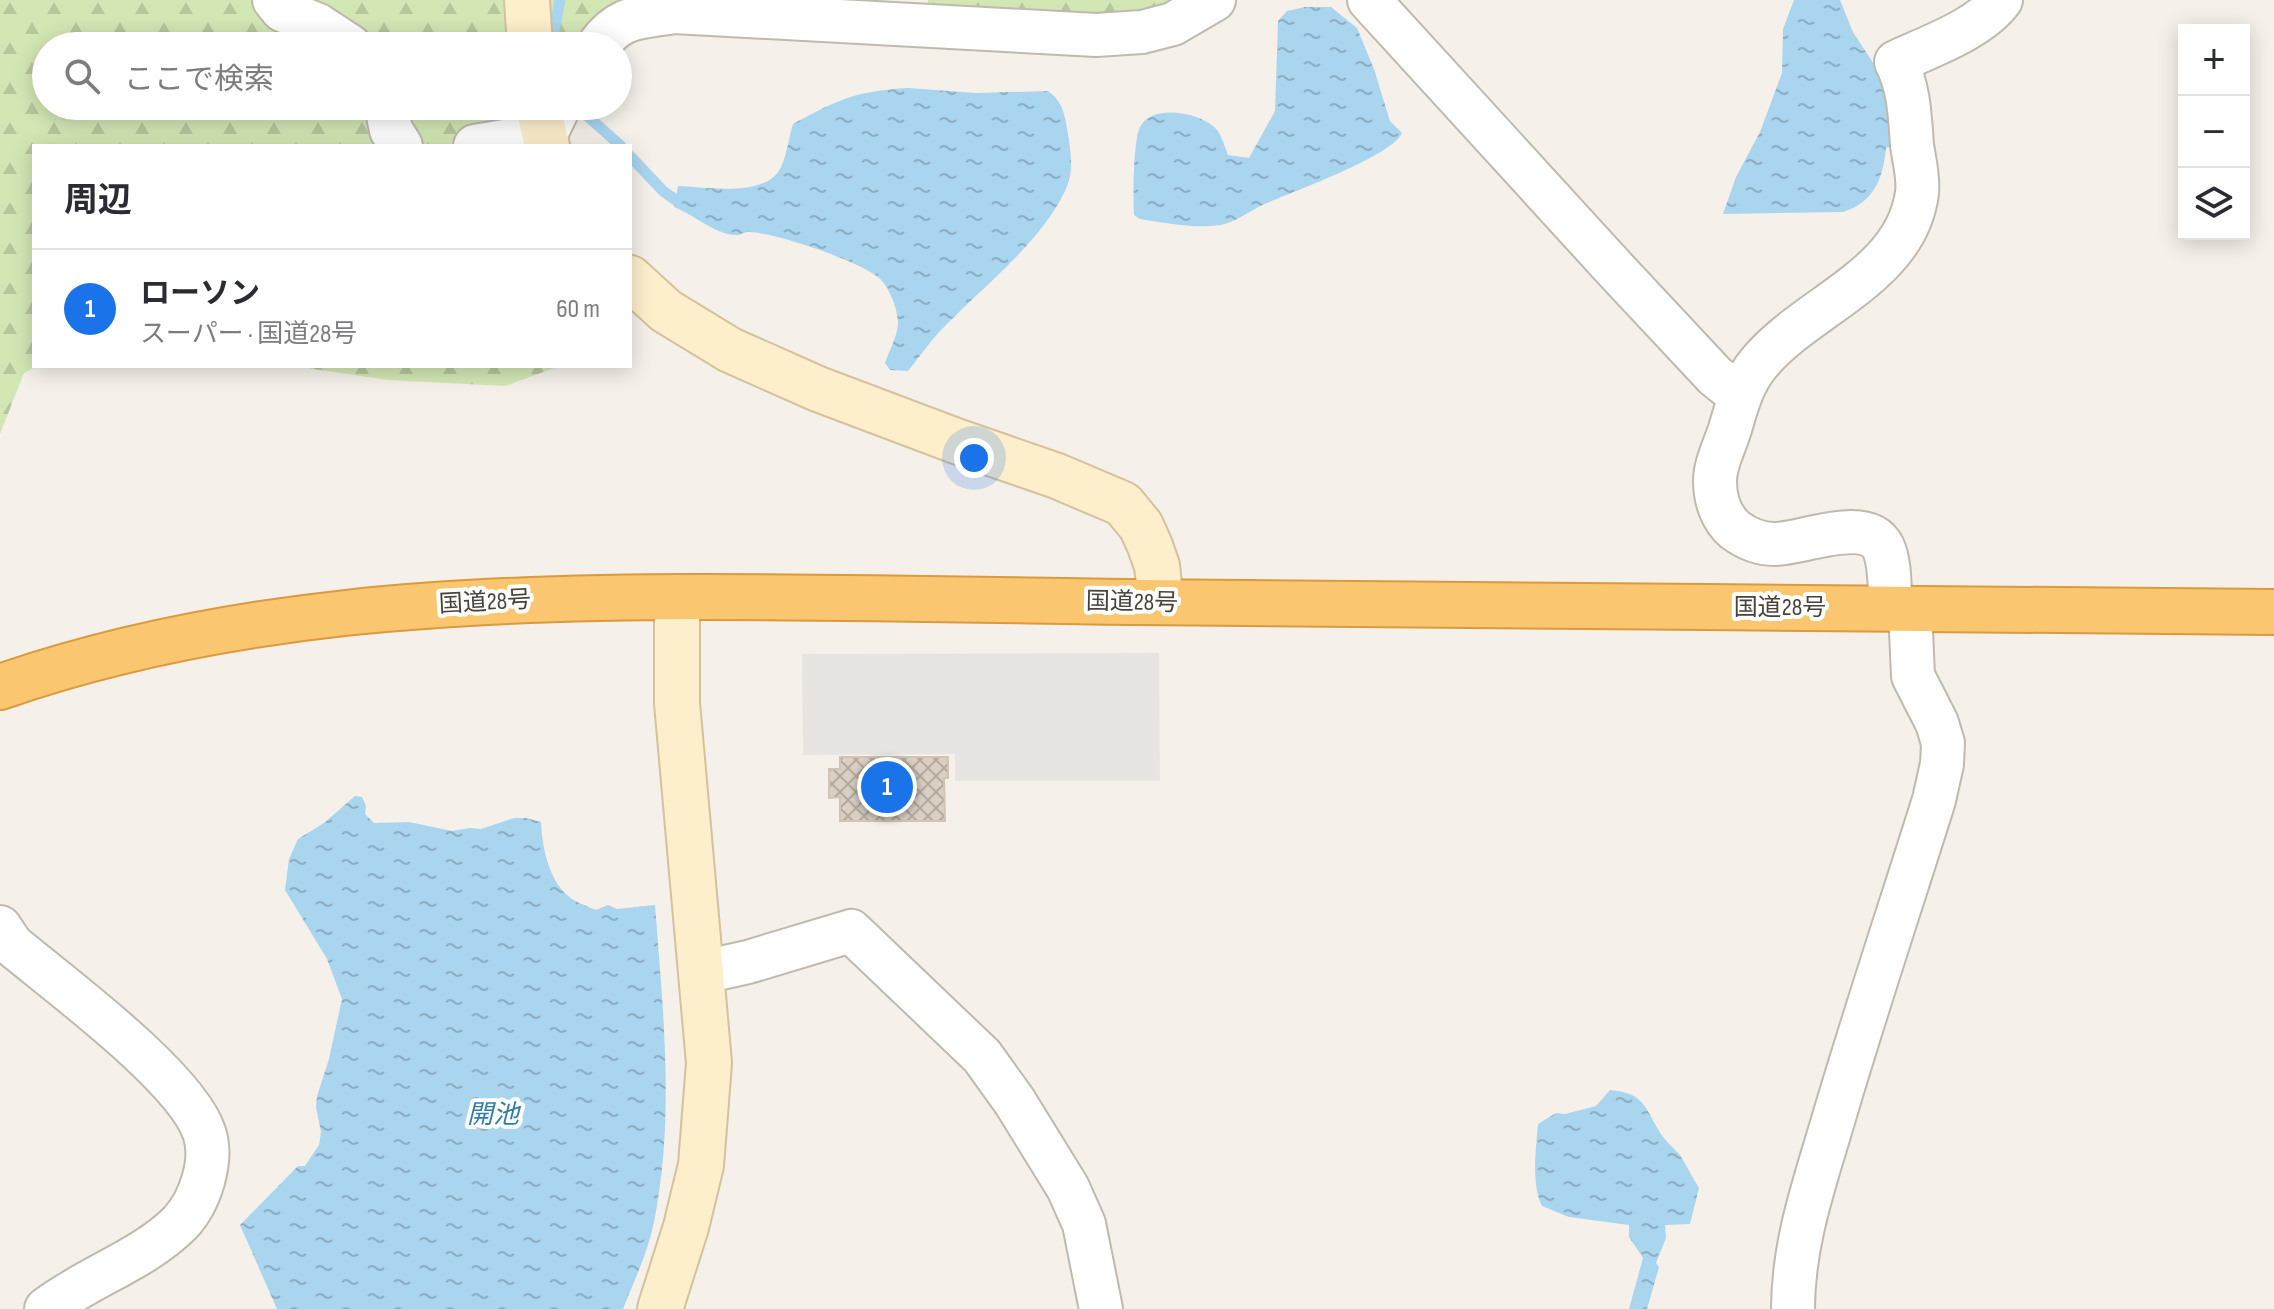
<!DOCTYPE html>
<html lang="ja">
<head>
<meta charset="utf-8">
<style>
	:root { --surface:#fff; --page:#f7f7f7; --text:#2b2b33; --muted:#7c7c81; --line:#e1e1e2; --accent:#1a73e8 }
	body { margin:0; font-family:"Sofia Sans Condensed","Noto Sans JP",sans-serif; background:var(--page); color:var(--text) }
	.controls { position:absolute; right:24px; top:24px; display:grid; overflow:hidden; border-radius:0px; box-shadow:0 4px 20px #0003 }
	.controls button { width:72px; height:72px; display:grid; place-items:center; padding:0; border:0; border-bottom:2px solid var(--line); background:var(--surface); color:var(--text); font:40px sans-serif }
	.you { position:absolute; left:974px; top:458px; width:28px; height:28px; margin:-20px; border:6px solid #fff; border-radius:50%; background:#1a73e8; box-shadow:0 0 0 12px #1a73e833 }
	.badge { display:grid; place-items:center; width:52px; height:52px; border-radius:50%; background:var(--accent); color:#fff; font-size:26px; font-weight:700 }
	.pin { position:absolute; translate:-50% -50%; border:4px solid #fff; box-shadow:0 2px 8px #0006 }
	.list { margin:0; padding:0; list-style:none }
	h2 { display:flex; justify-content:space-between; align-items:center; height:104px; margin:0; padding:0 32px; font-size:34px }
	h2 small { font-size:26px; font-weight:400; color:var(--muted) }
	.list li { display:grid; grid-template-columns:52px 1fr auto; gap:24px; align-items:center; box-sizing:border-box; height:120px; padding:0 32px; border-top:2px solid var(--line) }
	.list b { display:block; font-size:30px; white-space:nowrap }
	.list p { margin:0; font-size:26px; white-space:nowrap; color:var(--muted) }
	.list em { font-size:26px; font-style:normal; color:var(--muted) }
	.icon { flex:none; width:44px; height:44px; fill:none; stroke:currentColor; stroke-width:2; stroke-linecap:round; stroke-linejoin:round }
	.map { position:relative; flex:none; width:2274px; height:1309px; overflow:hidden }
	.search { position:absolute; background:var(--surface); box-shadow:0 4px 20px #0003; left:32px; top:32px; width:600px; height:88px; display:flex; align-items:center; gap:20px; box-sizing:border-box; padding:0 28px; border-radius:44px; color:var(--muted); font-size:30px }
	.panel { position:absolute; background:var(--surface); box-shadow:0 4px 20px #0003; left:32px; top:144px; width:600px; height:224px; border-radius:0px }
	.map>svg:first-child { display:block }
	.forest { fill:url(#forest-firs) }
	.parking { fill:#e7e4e2 }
	.water { fill:url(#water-ripples) }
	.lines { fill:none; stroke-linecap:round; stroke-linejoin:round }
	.stream { stroke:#a9d5ef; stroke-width:11 }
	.building { fill:url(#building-cross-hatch); stroke:#d1c4b3; stroke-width:2 }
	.street-casing { stroke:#c0b9ad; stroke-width:46 }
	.secondary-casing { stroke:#d3c29b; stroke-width:48 }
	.highway-casing { stroke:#da9a3f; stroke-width:48 }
	.street { stroke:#fff; stroke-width:42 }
	.secondary { stroke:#fdefcc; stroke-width:44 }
	.highway { stroke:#fac670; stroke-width:44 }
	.labels { text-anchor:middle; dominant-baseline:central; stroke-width:8; stroke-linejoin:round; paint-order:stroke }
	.street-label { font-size:24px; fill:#494238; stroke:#fff }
	.water-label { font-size:26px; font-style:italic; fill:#317cab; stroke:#fff }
</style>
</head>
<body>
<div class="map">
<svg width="2274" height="1309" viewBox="0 0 2274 1309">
	<defs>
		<pattern id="forest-firs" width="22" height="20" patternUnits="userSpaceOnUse" patternTransform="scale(2)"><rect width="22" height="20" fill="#d3e7b5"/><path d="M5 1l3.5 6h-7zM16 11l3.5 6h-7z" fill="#b7c79c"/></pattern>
		<pattern id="water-ripples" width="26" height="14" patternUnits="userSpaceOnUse" patternTransform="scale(2)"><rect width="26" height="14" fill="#a9d5ef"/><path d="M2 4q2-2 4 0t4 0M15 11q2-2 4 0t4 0" fill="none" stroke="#8caec3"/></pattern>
		<pattern id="building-cross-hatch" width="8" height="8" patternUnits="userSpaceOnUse" patternTransform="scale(2)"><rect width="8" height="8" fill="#d9cfc3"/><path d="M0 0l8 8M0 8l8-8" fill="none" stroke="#b2aa9f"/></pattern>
	</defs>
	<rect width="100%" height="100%" fill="#f5f1ea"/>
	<path class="forest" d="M0,0h619l-34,30 -9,16h-530v60h495l-5,40h-502v220h4l-14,7 -24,61z
		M928,0h256l-23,14 -105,5 -129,-10z
		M293,366h267l-55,20 -117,-6z"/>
	<path class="parking" d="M1159,653l1,128h-205v-27l-152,1 -1,-101z"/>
	<path class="water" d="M1794,0h46l13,32 30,46 12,67 -9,3c-3,31 -12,54 -43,64l-120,2 13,-37 24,-45 22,-59 1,-44z
		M1305,7h26l26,21 17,41 16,52 12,12c-9,23 -115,61 -142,73 -13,7 -25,16 -39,19 -28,4 -54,-2 -81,-6l-6,-4c-1,-18 -1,-73 6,-88 12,-25 65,-14 78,4 4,7 7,16 10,24l21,3 26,-47 3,-90 9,-10z
		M908,88l68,5 72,-2c14,10 16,21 19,37 3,19 8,42 -1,61 -25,53 -78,93 -118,134 -15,14 -27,32 -40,48l-18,-1 -5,-7c4,-12 13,-28 13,-40 0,-14 -9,-36 -19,-45 -17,-16 -108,-47 -132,-46 -3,0 -8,4 -12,3 -18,0 -43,-21 -61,-28l4,-21c28,1 89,12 103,-19 6,-13 8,-30 12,-43 46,-25 63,-33 115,-36z
		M355,796l7,1 4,9 -1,8 9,9 35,-1 43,9 18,-3 11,1 33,-11h12l15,4c1,23 7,56 26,73 7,7 20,11 29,15l12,-5 9,4 38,-4c8,106 20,212 -1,317 -6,30 -20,59 -31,87h-346l-37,-84 58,-59h7l14,-21 2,-13 -5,-25 1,-11 12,-37 13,-60 -15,-40 -42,-69 4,-31 9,-20 26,-16z
		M1610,1090c33,3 34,15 49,41 5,9 14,16 21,24 7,11 12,22 19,33l-9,36 -25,1 1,13 -10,25 3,4 -12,42h-18l14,-51 -14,-21v-12l-60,-8 -27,-11c-11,-23 -6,-57 -4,-82l18,-11 9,1 31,-8z"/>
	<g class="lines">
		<path class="stream" d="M551,46l9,-46
			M584,113l37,33
			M630,156l33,35 14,10"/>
	</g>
	<path class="building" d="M840,757h108v21h-4l1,43h-105v-24l-11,1v-29h11z"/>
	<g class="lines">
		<defs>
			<path id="street" d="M274,0l8,10 36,15 32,21
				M1369,0l245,268 101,108 25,20
				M598,46c22,-31 41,-28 76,-34l422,23 46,-3 31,-8 41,-24
				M386,106l5,24 10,16
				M475,146l53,-9 16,1 15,-31
				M1891,608c-2,-18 0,-44 -8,-61 -17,-32 -80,-3 -109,-3 -14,0 -28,-6 -39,-14 -14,-12 -20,-31 -20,-49 0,-17 10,-36 15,-52 7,-24 13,-47 29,-66 48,-58 147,-86 158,-170 2,-15 -3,-33 -5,-48 -2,-28 -3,-58 -16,-83 32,-15 84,-33 105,-62
				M0,927l12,18c48,40 173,132 192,187 10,28 -4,70 -24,91 -37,37 -92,54 -134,86
				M703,972l45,-10 103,-31 131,125 33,46 53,86 16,36 17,85
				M1793,1309c0,-68 23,-130 42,-195 31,-105 66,-209 99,-314l8,-36 1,-21 -6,-20 -24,-47 -3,-68"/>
			<path id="secondary" d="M527,0l3,46
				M538,106l9,40
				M630,278l36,33 64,39 88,39 138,52 101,35 66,28 18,22 9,20 7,20 4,36
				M660,1309l26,-82 15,-62 8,-102 -32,-360v-106"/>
			<path id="highway" d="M0,687c225,-78 467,-90 702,-90 146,0 291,3 436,5 379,5 757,5 1136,10"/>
		</defs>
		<use href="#street" class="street-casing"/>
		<use href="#secondary" class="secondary-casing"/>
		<use href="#highway" class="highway-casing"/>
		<use href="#street" class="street"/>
		<use href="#secondary" class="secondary"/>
		<use href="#highway" class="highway"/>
	</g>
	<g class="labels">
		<g class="street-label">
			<text transform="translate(485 602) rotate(-3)">国道28号</text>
			<text transform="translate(1132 602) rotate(1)">国道28号</text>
			<text x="1780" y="607">国道28号</text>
		</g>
		<g class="water-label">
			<text x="493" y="1115">開池</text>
		</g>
	</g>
</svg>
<div class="controls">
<button>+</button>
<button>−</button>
<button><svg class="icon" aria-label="layers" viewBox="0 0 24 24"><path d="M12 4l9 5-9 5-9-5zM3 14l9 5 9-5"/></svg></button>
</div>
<div class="you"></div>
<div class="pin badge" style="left:887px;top:787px">1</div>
<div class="search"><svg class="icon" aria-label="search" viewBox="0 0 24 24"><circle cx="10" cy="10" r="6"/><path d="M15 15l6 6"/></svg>ここで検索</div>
<section class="panel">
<h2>周辺<small></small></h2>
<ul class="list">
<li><span class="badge">1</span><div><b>ローソン</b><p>スーパー · 国道28号</p></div><em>60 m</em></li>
</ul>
</section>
</div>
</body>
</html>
